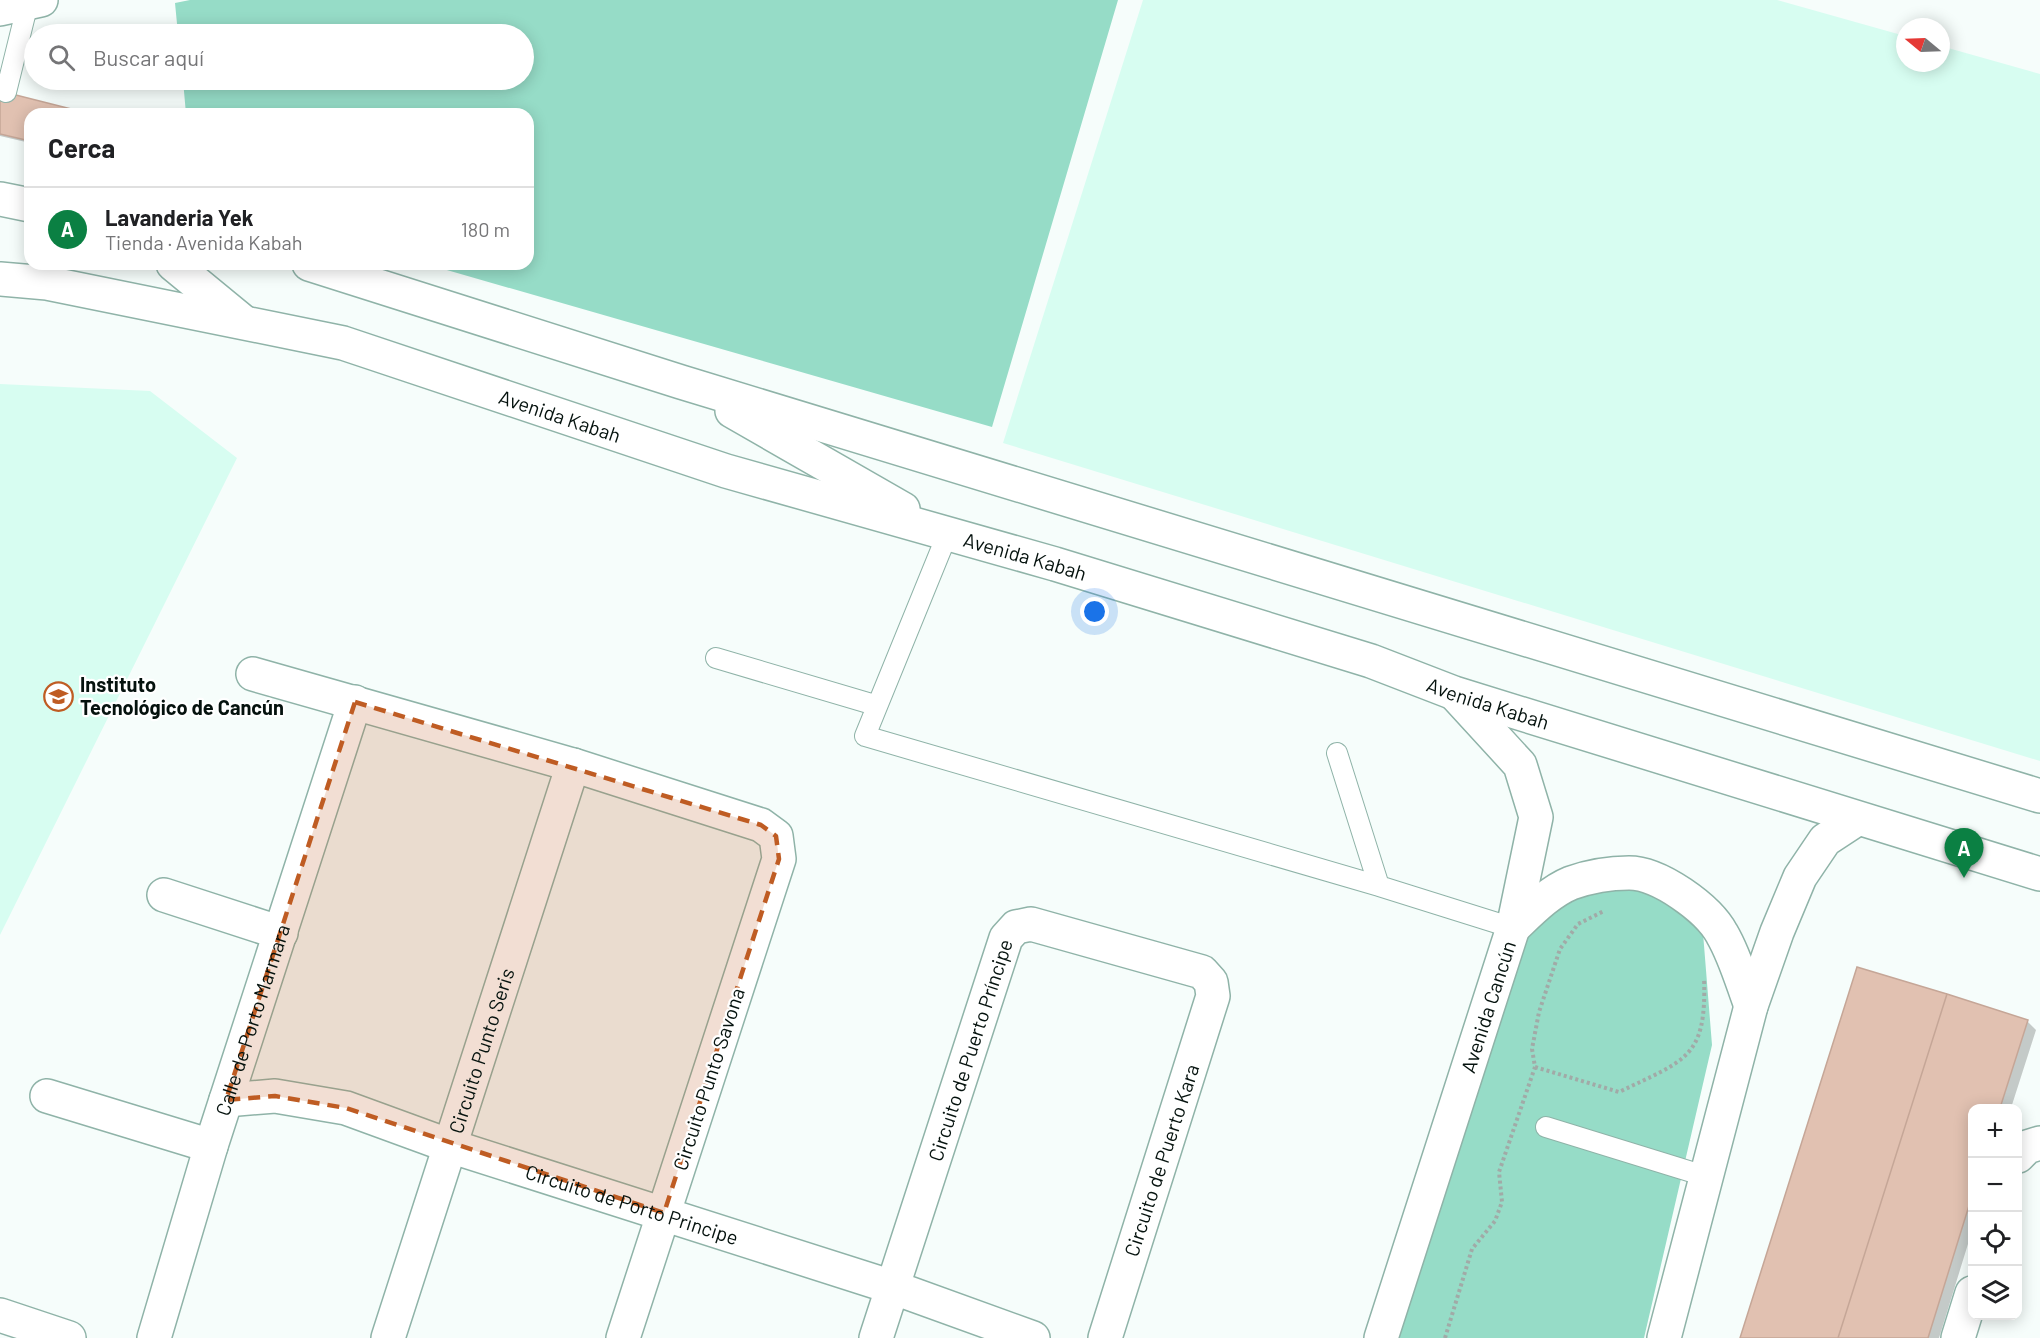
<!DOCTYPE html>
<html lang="es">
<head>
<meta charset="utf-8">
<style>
	:root { --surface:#fff; --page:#f6f6f6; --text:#202124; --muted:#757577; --line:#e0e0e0; --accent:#0b8043 }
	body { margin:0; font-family:Barlow,sans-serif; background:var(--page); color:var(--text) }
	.controls { position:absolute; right:18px; bottom:18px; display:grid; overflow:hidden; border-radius:12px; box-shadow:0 3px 15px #0003 }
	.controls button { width:54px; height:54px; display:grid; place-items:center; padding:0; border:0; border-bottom:2px solid var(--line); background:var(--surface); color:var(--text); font:30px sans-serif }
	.compass { position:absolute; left:1896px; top:18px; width:54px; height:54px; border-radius:50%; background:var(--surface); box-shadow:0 3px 15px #0003; rotate:289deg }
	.you { position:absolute; left:1095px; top:612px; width:21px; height:21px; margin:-15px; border:4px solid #fff; border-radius:50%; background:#1a73e8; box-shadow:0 0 0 9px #1a73e833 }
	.badge { display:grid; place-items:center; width:39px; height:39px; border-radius:50%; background:var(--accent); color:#fff; font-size:20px; font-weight:700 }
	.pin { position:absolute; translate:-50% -50px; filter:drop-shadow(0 2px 3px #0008) }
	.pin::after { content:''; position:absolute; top:32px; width:21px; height:18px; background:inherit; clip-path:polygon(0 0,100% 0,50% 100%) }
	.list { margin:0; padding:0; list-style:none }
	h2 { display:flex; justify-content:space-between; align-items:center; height:78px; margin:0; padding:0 24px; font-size:26px }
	h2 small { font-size:20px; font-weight:400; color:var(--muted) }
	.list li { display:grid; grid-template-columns:39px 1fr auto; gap:18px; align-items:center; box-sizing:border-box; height:84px; padding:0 24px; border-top:2px solid var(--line) }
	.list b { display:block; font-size:22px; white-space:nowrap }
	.list p { margin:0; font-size:20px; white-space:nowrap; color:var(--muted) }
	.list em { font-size:20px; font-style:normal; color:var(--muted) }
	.icon { flex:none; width:33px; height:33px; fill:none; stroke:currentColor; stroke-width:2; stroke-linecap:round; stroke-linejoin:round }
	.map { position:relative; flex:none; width:2040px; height:1338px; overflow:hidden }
	.search { position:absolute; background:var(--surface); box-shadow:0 3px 15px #0003; left:24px; top:24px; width:510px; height:66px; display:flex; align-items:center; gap:15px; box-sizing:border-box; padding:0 21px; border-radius:33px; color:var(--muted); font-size:22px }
	.panel { position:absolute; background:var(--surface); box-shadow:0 3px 15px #0003; left:24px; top:108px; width:510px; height:162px; border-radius:18px }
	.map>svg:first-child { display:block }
	.built { fill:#d7fdf1 }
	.green { fill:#96dcc7 }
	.shadow { fill:#0003 }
	.building { fill:#e1c1b1; stroke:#c5a697; stroke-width:1.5 }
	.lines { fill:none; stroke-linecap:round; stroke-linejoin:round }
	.service-casing { stroke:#8fb3a8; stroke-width:22 }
	.minor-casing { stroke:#8fb3a8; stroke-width:36 }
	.primary-casing { stroke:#8fb3a8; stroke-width:36 }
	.path { stroke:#a1aaa7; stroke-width:4; stroke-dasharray:3 3; stroke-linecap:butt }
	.service { stroke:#fff; stroke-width:20 }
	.minor { stroke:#fff; stroke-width:33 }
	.primary { stroke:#fff; stroke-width:33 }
	.marked { fill:#bf5c23; fill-opacity:0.2; stroke:#bf5c23; stroke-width:4.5; stroke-dasharray:12 8; stroke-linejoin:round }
	.labels { text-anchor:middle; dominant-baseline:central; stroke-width:4.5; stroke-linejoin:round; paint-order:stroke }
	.street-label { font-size:20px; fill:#05120e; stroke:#fff }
	.poi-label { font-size:20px; font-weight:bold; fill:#05120e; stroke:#fff; text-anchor:start }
</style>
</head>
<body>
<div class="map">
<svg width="2040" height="1338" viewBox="0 0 2040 1338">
	<rect width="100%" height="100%" fill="#f6fdfb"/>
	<path class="built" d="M1143,0h634l128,36v27h36v-17l99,28v687l-1037,-318z
		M0,384l150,7 87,67 -237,477z"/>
	<path class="green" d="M190,0h928l-126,427 -566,-163h102v-150h-342l-3,-34h341v-46h-346l-3,-31z
		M1618,875l83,33 11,137 -68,293h-258l127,-410z"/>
	<path class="shadow" d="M0,92l85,22h-55v29l-30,-7z
		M2027,1021l9,9 -25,78h-39v123l-33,107h-197z"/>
	<path class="building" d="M0,91l91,23h-61v27l-30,-7z
		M1857,967l90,27 -109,344h-98z
		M1947,994l81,26 -28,88h-28v88l-44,142h-90z"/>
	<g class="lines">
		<defs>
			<path id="service" d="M6,92l22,-89
				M947,535l-82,201 514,150
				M716,658l159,47
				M1337,753l42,133 134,42
				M1546,1127l162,50"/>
			<g id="minor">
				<path d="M253,674l320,91 188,60 15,11 3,23 -156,479"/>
				<path d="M164,895l117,38"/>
				<path d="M47,1096l164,50"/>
				<path id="s1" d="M226,1100l49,-4 71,12 104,38 442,141 141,51"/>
				<path d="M2018,1156l9,-9 13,-4"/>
				<path d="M0,1315l69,23"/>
				<path id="s2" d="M154,1338l57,-192 144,-444"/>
				<path id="s3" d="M388,1338l185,-573"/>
				<path id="s4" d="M876,1338l130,-400 10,-11 15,-3 171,48 9,10 2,14 -108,342"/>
				<path d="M1958,1338l14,-45"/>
			</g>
			<g id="primary">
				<path d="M0,9l41,-9"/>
				<path d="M0,199l30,6"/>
				<path d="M173,264l68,56"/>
				<path d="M309,264l372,118 1359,414"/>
				<path id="s5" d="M0,279l47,4 296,60 383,128 329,93 316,97 83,32 586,181"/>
				<path d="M732,411l171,98"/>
				<path d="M1513,928c17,-16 36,-36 58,-45 17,-6 39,-10 58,-10 30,0 79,35 93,61 13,22 20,48 29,72"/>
				<path id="s6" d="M1381,1338l132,-410 23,-111 -16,-52 -65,-71"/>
				<path d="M1664,1338l87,-332 26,-74 23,-55 25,-37 32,-21"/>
			</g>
		</defs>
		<use href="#service" class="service-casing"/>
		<use href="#minor" class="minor-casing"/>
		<use href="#primary" class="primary-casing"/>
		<path class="path" d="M1535,1067l84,25c66,-32 88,-33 85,-114
			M1445,1338l27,-89 23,-28 7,-19 -3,-30 36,-105 -3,-18 7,-37 21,-63 18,-25 26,-13"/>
		<use href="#service" class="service"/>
		<use href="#minor" class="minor"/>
		<use href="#primary" class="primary"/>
	</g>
	<path class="marked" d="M355,702l406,123 15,11 3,23 -115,354 -318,-105 -71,-12 -49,4z"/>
	<defs>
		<symbol id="university-ring" viewBox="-11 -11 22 22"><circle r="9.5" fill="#fff" stroke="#bf5c23" stroke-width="1.5"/><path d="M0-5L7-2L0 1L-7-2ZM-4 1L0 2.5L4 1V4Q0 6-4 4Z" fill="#bf5c23"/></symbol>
	</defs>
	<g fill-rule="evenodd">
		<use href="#university-ring" x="42" y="680" width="33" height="33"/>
	</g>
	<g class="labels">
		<g class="street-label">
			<text stroke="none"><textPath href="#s5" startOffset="578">Avenida Kabah</textPath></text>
			<text stroke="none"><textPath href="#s5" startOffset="1064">Avenida Kabah</textPath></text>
			<text stroke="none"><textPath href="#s5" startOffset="1550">Avenida Kabah</textPath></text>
			<text stroke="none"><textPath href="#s6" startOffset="348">Avenida Cancún</textPath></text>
			<text stroke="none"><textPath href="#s2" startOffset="333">Calle de Porto Marmara</textPath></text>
			<text stroke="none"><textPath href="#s3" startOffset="302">Circuito Punto Seris</textPath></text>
			<text stroke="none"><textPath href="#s4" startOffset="303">Circuito de Puerto Príncipe</textPath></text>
			<text transform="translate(708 1079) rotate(-72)">Circuito Punto Savona</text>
			<text transform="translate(1161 1160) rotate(-72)">Circuito de Puerto Kara</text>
			<text stroke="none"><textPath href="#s1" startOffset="423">Circuito de Porto Principe</textPath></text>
		</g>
		<g class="poi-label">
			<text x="80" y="684">Instituto<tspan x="80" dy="23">Tecnológico de Cancún</tspan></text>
		</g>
	</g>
</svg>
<div class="controls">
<button>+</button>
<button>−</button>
<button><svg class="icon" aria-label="locate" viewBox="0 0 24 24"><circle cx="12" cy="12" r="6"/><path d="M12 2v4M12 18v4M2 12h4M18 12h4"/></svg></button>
<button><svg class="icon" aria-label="layers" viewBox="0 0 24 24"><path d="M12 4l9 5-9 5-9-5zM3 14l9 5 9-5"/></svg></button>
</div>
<svg class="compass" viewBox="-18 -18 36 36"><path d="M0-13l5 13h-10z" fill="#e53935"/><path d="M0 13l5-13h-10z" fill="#757577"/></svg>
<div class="you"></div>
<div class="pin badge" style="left:1964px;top:878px">A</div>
<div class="search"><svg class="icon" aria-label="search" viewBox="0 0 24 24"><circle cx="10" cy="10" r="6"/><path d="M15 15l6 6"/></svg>Buscar aquí</div>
<section class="panel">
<h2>Cerca<small></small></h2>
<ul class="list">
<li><span class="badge">A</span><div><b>Lavanderia Yek</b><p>Tienda · Avenida Kabah</p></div><em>180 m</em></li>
</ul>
</section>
</div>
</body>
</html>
